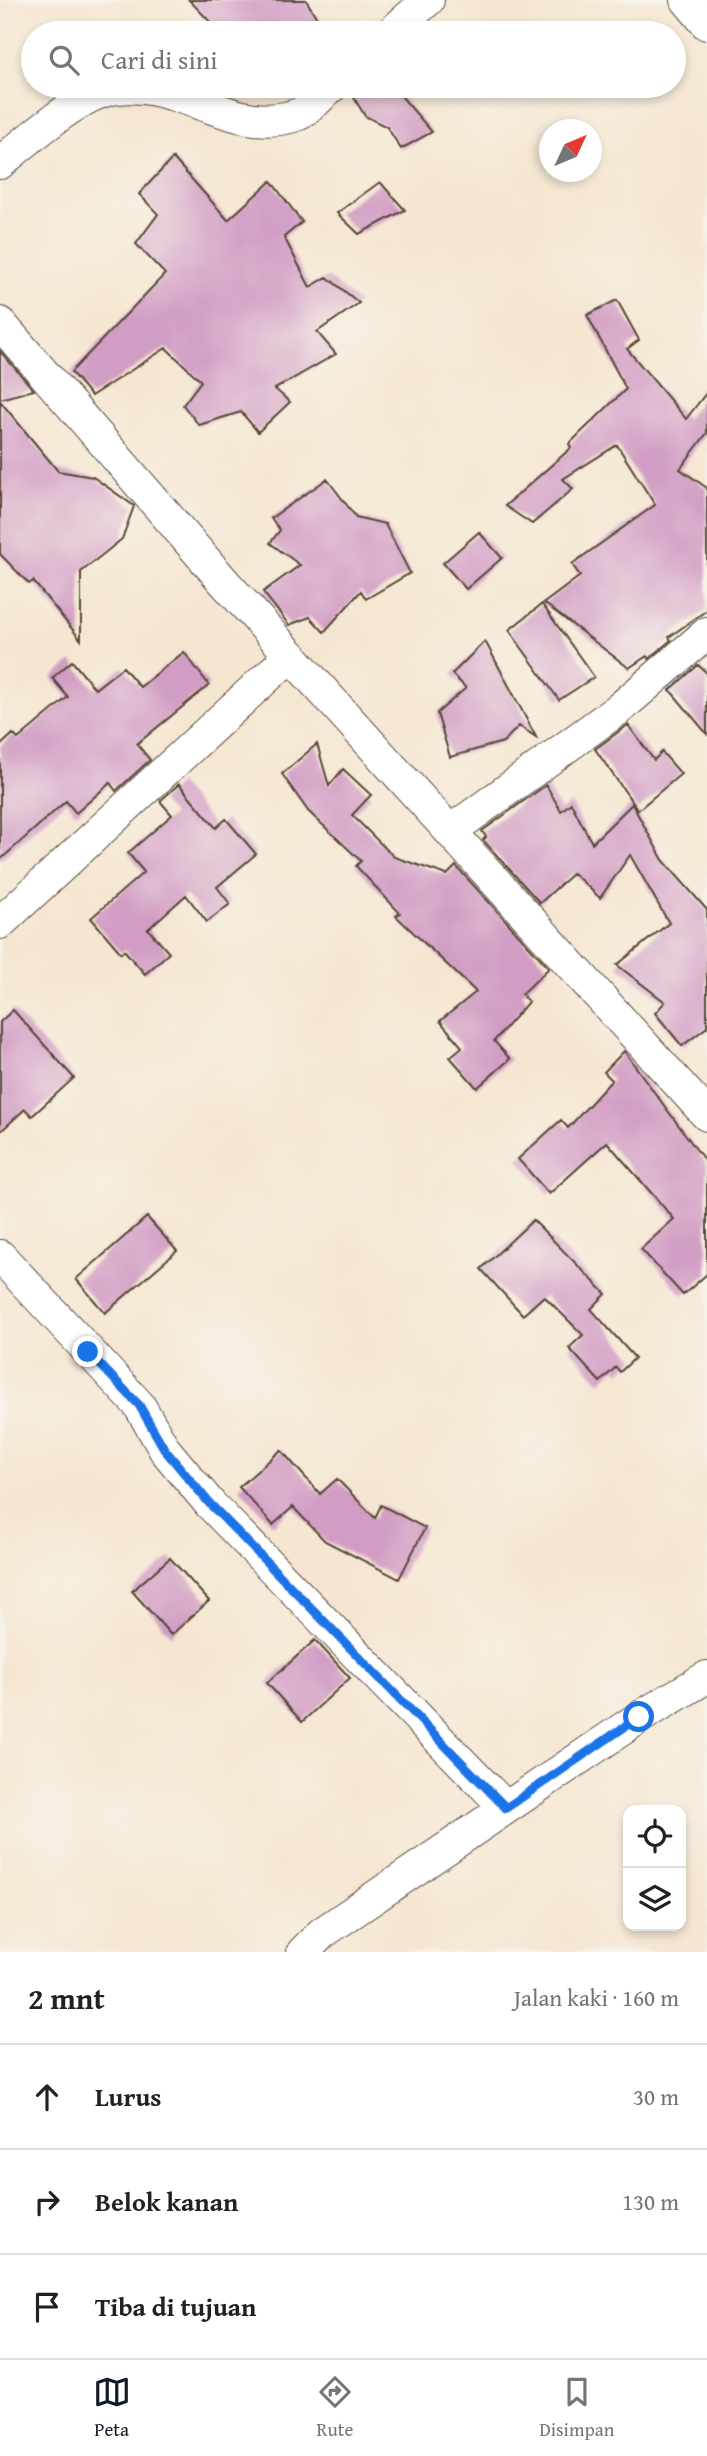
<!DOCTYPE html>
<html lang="id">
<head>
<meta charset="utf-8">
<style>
	:root { --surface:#fff; --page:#f6f6f6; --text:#202124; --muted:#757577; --line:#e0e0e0; --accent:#111827 }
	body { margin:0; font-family:"Gentium Book Plus",serif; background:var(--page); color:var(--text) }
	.controls { position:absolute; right:21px; bottom:21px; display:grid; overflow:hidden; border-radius:14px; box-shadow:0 4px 10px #0003 }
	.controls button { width:63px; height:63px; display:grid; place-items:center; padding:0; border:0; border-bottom:2px solid var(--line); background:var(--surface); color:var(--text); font:35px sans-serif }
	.compass { position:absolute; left:539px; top:119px; width:63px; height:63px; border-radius:50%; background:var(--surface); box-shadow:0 4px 10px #0003; rotate:46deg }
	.stop { position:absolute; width:21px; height:21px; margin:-16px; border:5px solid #1a73e8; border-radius:50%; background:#fff }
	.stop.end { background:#1a73e8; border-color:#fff; box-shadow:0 2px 7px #0008 }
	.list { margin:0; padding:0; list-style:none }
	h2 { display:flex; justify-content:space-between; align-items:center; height:91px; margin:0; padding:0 28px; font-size:30px }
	h2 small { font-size:23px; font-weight:400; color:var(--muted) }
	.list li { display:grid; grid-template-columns:46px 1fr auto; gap:21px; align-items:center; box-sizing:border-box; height:105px; padding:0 28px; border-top:2px solid var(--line) }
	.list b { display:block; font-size:26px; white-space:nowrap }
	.list em { font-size:23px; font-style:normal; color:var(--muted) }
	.icon { flex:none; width:38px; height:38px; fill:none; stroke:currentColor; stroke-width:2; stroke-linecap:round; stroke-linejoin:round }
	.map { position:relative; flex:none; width:707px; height:1952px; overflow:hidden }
	.search { position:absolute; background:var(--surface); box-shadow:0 4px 10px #0003; left:21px; right:21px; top:21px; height:77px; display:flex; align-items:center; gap:18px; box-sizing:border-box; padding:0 24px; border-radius:38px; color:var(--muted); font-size:26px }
	.sheet { height:406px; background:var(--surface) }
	nav { display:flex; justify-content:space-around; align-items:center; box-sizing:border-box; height:98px; border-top:2px solid var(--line); background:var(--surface); font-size:19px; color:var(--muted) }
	nav a { display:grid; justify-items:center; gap:4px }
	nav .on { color:var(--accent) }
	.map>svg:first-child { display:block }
	.building { fill:#d29dc4 }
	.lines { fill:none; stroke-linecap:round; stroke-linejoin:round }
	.street-casing { stroke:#574639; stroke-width:34 }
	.street { stroke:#fff; stroke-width:32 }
	.route { stroke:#1a73e8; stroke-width:9 }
</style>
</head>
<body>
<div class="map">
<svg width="707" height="1952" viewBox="0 0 707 1952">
	<rect width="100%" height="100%" fill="#f7f3e8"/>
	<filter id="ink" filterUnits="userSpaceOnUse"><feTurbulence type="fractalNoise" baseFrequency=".0143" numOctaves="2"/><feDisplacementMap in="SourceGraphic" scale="14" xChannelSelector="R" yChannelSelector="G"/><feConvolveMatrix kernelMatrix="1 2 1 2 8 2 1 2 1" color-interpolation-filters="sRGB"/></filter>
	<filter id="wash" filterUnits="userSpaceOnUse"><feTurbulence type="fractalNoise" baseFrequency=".00686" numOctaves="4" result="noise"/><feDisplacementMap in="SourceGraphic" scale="28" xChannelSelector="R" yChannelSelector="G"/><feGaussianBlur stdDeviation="1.57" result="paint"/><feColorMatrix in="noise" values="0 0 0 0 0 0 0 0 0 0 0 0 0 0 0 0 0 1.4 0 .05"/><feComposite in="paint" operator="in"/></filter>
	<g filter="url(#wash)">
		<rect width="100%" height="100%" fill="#f5e6d2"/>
		<g id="blocks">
			<path class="building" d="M189,0h117l20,33h-105z
				M350,86h52l-1,10 31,36 -31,17 -14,-22 -22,-11 -15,-25z
				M173,158l55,62 43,-39 31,41 -18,15 26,50 17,-10 32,26 -42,29 19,22 -61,35 15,13 -32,30 -17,-20 -42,13 -16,-20 18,-24 -35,-33 -75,48 -20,-24 94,-98 -29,-30 22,-30 -19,-20z
				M380,182l25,28 -46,24 -22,-21z
				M617,300l22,40 -12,9 59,70 21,-27v41l-27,36 27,19v122l-38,27 2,3 -22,19 -2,-3 -18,12 -85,-65 36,-27 -8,-12 83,-59 -38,-60 -54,34 10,10 -41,35 -27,-18 66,-58 -2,-4 57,-55 -39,-74z
				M0,351l34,39 -34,9z
				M0,401l58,70 35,6 41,29 -12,33 -41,33v68l-48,-59 -4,3 -29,-30z
				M327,479l29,38 29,7 25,49 -44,26 -5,-8 -37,41 -14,-15 -21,8 -26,-33 37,-27 -30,-22 10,-13 -9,-12z
				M479,532l23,26 -36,31 -23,-26z
				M542,604l52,73 -35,23 -50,-70z
				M485,641l51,96 -17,-11 -16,16 -53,15 -13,-44 29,-25 -14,-14z
				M184,652l25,33 -72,59 13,16 -34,31 -6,-8 -34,30 -10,-12 -66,59v-114l13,-12 5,5 50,-42 -16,-19 20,-17 23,28 28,-22 17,20z
				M698,665l9,8v61l-37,-44z
				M628,725l26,35 8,-8 19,22 -43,36 -43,-61z
				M317,744l12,42 14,-17 28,26 -19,20 42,42 53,18 9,-9 93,102 -27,26 6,8 -34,39 16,18 -33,29 -27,-31 12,-10 -22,-26 36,-29 -80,-76 4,-3 -44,-47 5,-5 -53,-50 -26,-37z
				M179,784l37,44 10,-9 30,35 -39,33 13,17 -23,18 -21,-27 -38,34 21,24 -24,21 -21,-24 -3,3 -30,-35 53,-46 -16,-19 44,-38 -12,-14z
				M546,785l15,26 10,-8 21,40 40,-39 31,56 44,50v117l-25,19 -27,-33 10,-11 -48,-37 52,-42 -39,-68 -30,43 -27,-25 -33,30 -57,-63 3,-3 -4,-6z
				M13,1010l61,68 -42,38 -7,-7 -25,23v-110z
				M624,1051l83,113v110l-24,21 -42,-46 33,-30 -67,-77 -58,52 -31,-35 43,-39 7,8 44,-48 -8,-8z
				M147,1217l30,34 -72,62 -29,-34z
				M533,1220l73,74 -15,15 44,49 -15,14 -4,-5 -16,15 -31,-34 14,-13 -39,-39 -21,19 -42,-46z
				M281,1450l39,44 17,-15 38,39 6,-13 44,23 -26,51 -74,-38 -32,-34 -20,18 -34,-38z
				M170,1558l39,43 -38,34 -39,-44z
				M315,1640l35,38 -48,44 -35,-39z"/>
		</g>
	</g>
	<g filter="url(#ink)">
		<use href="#blocks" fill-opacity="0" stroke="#574639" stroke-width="2"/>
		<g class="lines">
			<defs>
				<path id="street" d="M687,0l20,24
					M391,33l37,-33
					M0,163c25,-21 70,-60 101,-71 69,-23 132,48 198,22 11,-5 23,-20 33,-28
					M0,323l226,261 481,531
					M452,830l168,-122 87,-75
					M0,923l291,-268
					M0,1256l139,149 26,45 45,54 296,304
					M303,1952l19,-19 318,-216 67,-40"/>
			</defs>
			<use href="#street" class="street-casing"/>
			<use href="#street" class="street"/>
		</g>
	</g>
	<g class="lines" filter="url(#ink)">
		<path class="route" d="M88,1352l51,53 26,45 45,54 296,304 133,-91"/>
	</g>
</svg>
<div class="controls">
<button><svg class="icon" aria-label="locate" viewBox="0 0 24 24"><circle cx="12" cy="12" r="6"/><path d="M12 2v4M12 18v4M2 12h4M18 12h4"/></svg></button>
<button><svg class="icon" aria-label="layers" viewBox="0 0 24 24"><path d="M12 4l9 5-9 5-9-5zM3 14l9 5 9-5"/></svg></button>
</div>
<svg class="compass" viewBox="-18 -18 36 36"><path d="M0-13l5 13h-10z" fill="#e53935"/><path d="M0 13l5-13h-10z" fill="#757577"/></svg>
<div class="stop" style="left:639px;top:1717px"></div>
<div class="stop end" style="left:88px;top:1352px"></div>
<div class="search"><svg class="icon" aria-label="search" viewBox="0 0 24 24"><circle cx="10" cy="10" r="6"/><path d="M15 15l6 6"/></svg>Cari di sini</div>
</div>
<section class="sheet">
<h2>2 mnt<small>Jalan kaki · 160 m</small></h2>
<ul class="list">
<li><svg class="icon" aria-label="ahead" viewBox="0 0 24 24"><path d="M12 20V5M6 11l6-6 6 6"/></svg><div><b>Lurus</b></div><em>30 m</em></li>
<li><svg class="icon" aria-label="right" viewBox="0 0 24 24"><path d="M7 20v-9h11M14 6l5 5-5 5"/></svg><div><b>Belok kanan</b></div><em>130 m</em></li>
<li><svg class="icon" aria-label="arrive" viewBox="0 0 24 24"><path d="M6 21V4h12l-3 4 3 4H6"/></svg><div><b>Tiba di tujuan</b></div></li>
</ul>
</section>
<nav>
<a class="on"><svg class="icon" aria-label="map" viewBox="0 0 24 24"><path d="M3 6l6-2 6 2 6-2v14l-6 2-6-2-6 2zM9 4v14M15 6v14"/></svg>Peta</a>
<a><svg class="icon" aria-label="directions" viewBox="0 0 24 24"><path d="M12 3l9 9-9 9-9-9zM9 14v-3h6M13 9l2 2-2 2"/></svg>Rute</a>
<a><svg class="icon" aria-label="saved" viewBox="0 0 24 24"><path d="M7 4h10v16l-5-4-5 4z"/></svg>Disimpan</a>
</nav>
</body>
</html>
